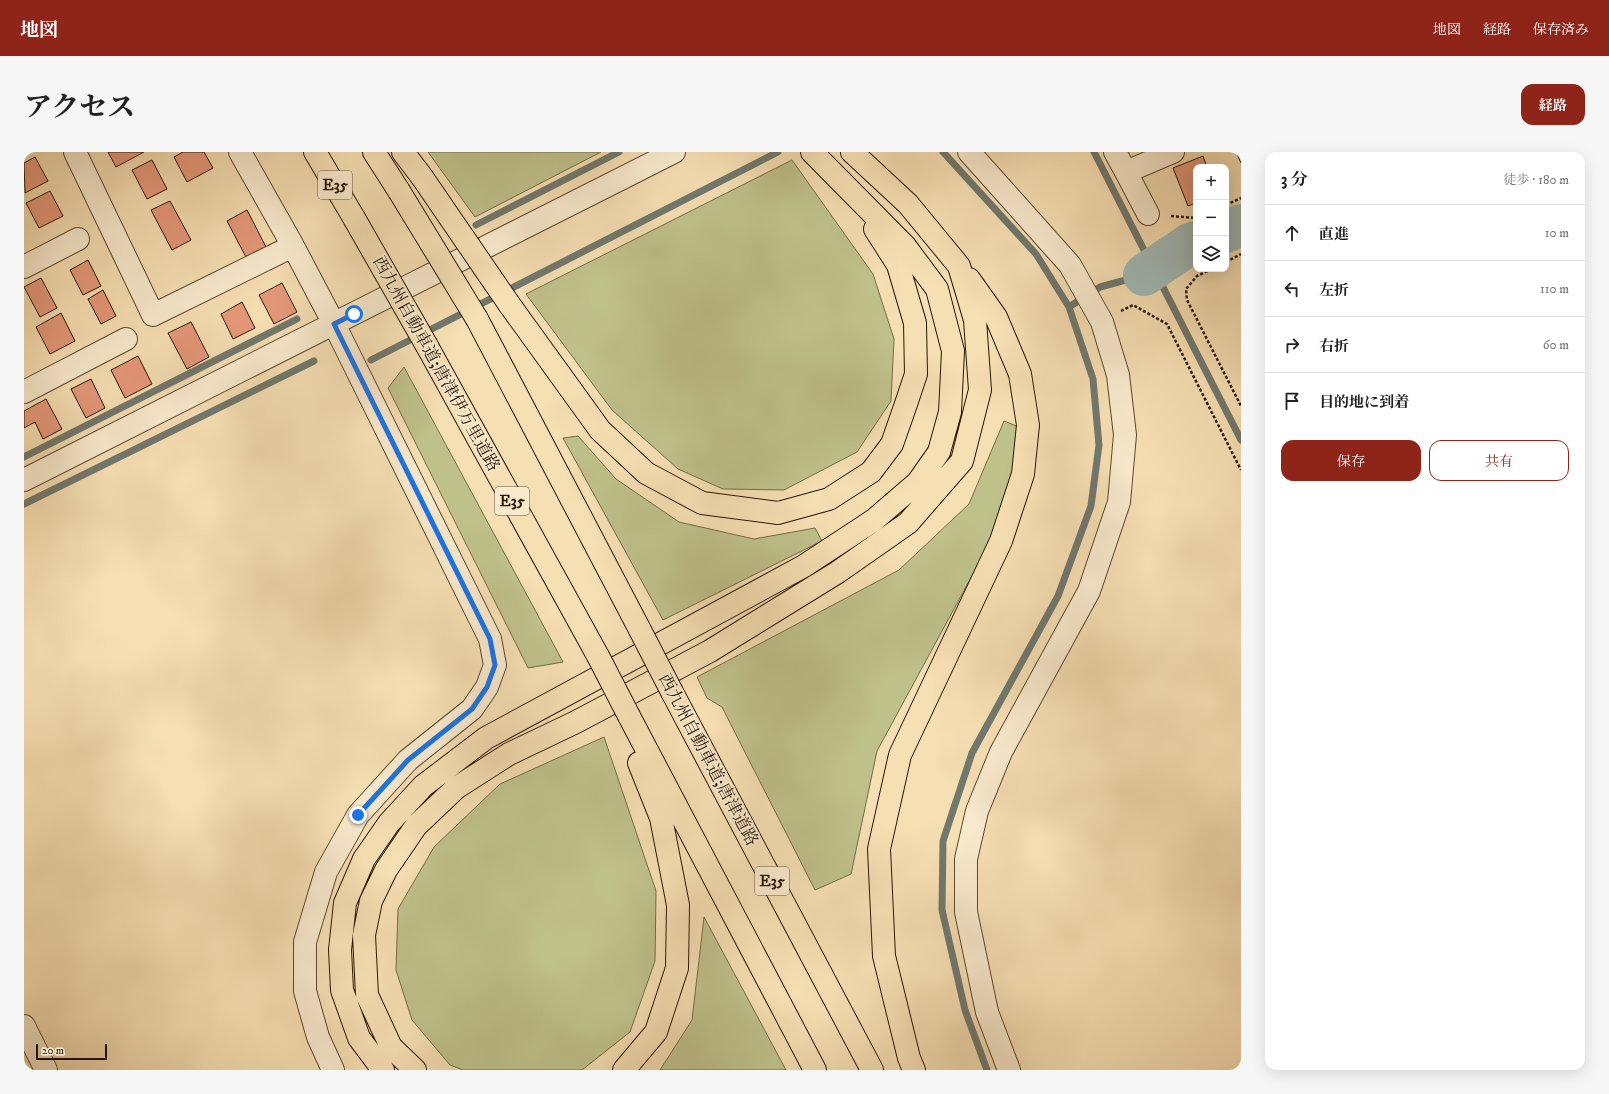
<!DOCTYPE html>
<html lang="ja">
<head>
<meta charset="utf-8">
<style>
	:root { --surface:#fff; --page:#f6f6f6; --text:#222; --muted:#767676; --line:#e0e0e0; --accent:#8f2418 }
	body { margin:0; font-family:"IM FELL DW Pica","Noto Serif JP",serif; background:var(--page); color:var(--text) }
	.controls { position:absolute; right:12px; top:12px; display:grid; overflow:hidden; border-radius:8px; box-shadow:0 4px 16px #0002 }
	.controls button { width:36px; height:36px; display:grid; place-items:center; padding:0; border:0; border-bottom:1px solid var(--line); background:var(--surface); color:var(--text); font:20px sans-serif }
	.scale { position:absolute; left:12px; bottom:10px; width:71px; box-sizing:border-box; padding-left:4px; border:2px solid #2a1600; border-top:0; font-size:11px; line-height:14px; white-space:nowrap; color:#2a1600; -webkit-text-stroke:3px #f9eace; paint-order:stroke }
	.stop { position:absolute; width:12px; height:12px; margin:-9px; border:3px solid #1a73e8; border-radius:50%; background:#fff }
	.stop.end { background:#1a73e8; border-color:#fff; box-shadow:0 1px 4px #0008 }
	.list { margin:0; padding:0; list-style:none }
	h2 { display:flex; justify-content:space-between; align-items:center; height:52px; margin:0; padding:0 16px; font-size:17px }
	h2 small { font-size:13px; font-weight:400; color:var(--muted) }
	.list li { display:grid; grid-template-columns:26px 1fr auto; gap:12px; align-items:center; box-sizing:border-box; height:56px; padding:0 16px; border-top:1px solid var(--line) }
	.list b { display:block; font-size:15px; white-space:nowrap }
	.list em { font-size:13px; font-style:normal; color:var(--muted) }
	.actions { display:flex; gap:8px; padding:12px 16px }
	.actions a { flex:1; padding:9px 0; border:1px solid var(--accent); border-radius:12px; text-align:center; font-size:14px; color:var(--accent) }
	.actions .main { background:var(--accent); color:#fff }
	.icon { flex:none; width:22px; height:22px; fill:none; stroke:currentColor; stroke-width:2; stroke-linecap:round; stroke-linejoin:round }
	.map { position:relative; flex:none; width:1217px; height:918px; overflow:hidden; border-radius:12px }
	header { display:flex; align-items:center; gap:24px; box-sizing:border-box; height:56px; padding:0 20px; background:var(--accent); color:#fff }
	header strong { font-size:19px }
	nav { display:flex; gap:22px; margin-inline-start:auto; font-size:14px }
	.intro { display:flex; align-items:center; justify-content:space-between; box-sizing:border-box; height:96px; padding:0 24px }
	h1 { margin:0; font-size:28px }
	.button { padding:10px 18px; border-radius:12px; background:var(--accent); color:#fff; font-size:14px; font-weight:700 }
	main { display:flex; gap:24px; padding:0 24px }
	aside { flex:1; background:var(--surface); border-radius:12px; box-shadow:0 4px 16px #0002 }
	.map>svg:first-child { display:block }
	.green { fill:#bfc18b; stroke:#746c46 }
	.lines { fill:none; stroke-linecap:round; stroke-linejoin:round }
	.stream { stroke:#71786e; stroke-width:7 }
	.river { stroke:#a1bab8; stroke-width:42 }
	.building { fill:#e5987a; stroke:#2a1600 }
	.minor-casing { stroke:#5d482d; stroke-width:24 }
	.highway-casing { stroke:#2a1600; stroke-width:24 }
	.path { stroke:#2a1600; stroke-width:2.5; stroke-dasharray:3 2; stroke-linecap:butt }
	.minor { stroke:#f9eace; stroke-width:22 }
	.highway { stroke:#f6dfb3; stroke-width:22 }
	.highway-bridge-casing { stroke:#2a1600; stroke-width:24; stroke-linecap:butt }
	.highway-bridge { stroke:#f6dfb3; stroke-width:22 }
	.route { stroke:#1a73e8; stroke-width:5 }
	.labels { text-anchor:middle; dominant-baseline:central; stroke-width:3.5; stroke-linejoin:round; paint-order:stroke }
	.shield { fill:#f9eace; stroke:#68563e; stroke-width:1 }
	.shield-label { font-size:16px; font-weight:bold; fill:#2a1600 }
	.street-label { font-size:17px; fill:#2a1600; stroke:#f9eace }
</style>
</head>
<body>
<header>
<strong>地図</strong>
<nav><a>地図</a><a>経路</a><a>保存済み</a></nav>
</header>
<div class="intro"><h1>アクセス</h1><a class="button">経路</a></div>
<main>
<div class="map">
<svg width="1217" height="918" viewBox="0 0 1217 918">
	<rect width="100%" height="100%" fill="#f6dfb3"/>
	<filter id="stains"><feTurbulence type="fractalNoise" baseFrequency=".005" numOctaves="4"/><feColorMatrix values="0 0 0 0 .2 0 0 0 0 .09 0 0 0 0 .02 0 0 0 .5 -.17"/></filter>
	<radialGradient id="worn" r=".72"><stop offset=".6" stop-color="#630" stop-opacity="0"/><stop offset="1" stop-color="#630" stop-opacity=".3"/></radialGradient>
	<path class="green" d="M404,0h173l-126,65z
		M768,8l81,114 21,65 -3,62 -34,51 -73,38 -61,-1 -45,-20 -66,-59 -86,-116z
		M380,215l159,295 -35,6 -140,-280z
		M980,269l15,6 -8,59 -24,62 -110,203 -26,123 -36,16 -93,-183 -15,-9 -10,-21 202,-107 70,-66z
		M554,284l38,43 63,43 75,17 61,-11 7,13 -159,79 -100,-182z
		M580,585l52,154 -1,70 -25,71 -48,38h-119l-13,-5 -38,-45 -16,-50 2,-61 36,-62 66,-63z
		M680,765l82,153h-126l32,-50z"/>
	<g class="lines">
		<path class="stream" d="M919,0l93,102 33,53
			M1070,0l147,288
			M452,73l143,-73
			M347,208l407,-208
			M0,305l273,-138
			M0,352l290,-143
			M963,918l-22,-60 -23,-100 1,-69 29,-88 86,-157 33,-90 8,-61 -6,-66 -24,-72 31,-20 44,-12"/>
		<path class="river" d="M1202,80l15,-7
			M1120,123l46,-31 6,-2"/>
	</g>
	<path class="building" d="M84,0h36l-28,15z
		M159,0h21l9,16 -26,14 -13,-25z
		M1217,0v11l-4,-9z
		M1179,4l4,11h-11v36l-8,3 -15,-38z
		M11,5l13,24 -23,12 -1,-30z
		M128,8l15,29 -20,10 -15,-29z
		M26,39l13,25 -24,12 -13,-25z
		M146,49l21,39 -19,10 -21,-40z
		M223,58l20,39 -20,10 -20,-38z
		M64,108l13,26 -18,9 -13,-25z
		M17,126l16,30 -17,9 -16,-30z
		M258,131l15,29 -23,12 -15,-29z
		M79,138l13,26 -15,8 -13,-25z
		M218,150l13,26 -22,11 -12,-25z
		M37,161l14,28 -25,13 -14,-27z
		M167,170l18,35 -22,12 -19,-36z
		M114,204l14,28 -27,14 -14,-28z
		M67,227l14,29 -19,10 -15,-29z
		M22,247l16,30 -19,10 -8,-17 -11,6v-17z"/>
	<g class="lines">
		<defs>
			<path id="minor" d="M51,0l78,163 140,-69
				M216,0l53,94 41,78 156,315 5,26 -8,22 -15,22 -64,51 -50,55 -32,57 -21,70v49l13,46 15,33
				M945,0l101,113 32,57 16,53 7,60 -6,67 -30,89 -88,161 -24,59 -11,48v53l21,100 22,58
				M1091,0l11,20 47,-20
				M1102,20l22,42
				M0,115l54,-28
				M0,240l102,-53
				M0,328l650,-328
				M0,874l22,44"/>
			<path id="highway" d="M291,0l39,66
				M350,0l25,39
				M379,0l19,25
				M485,152l91,126 46,43 56,30 76,10 51,-14 42,-27 21,-28 14,-40 10,-30 -1,-51 -17,-58 -23,-36
				M453,167l163,311
				M403,194l171,310
				M648,540l200,378
				M605,564l186,354
				M359,918l-24,-32 -17,-48 -2,-40 5,-47 19,-44 25,-36 34,-37 63,-48 318,-172 70,-46 44,-38 21,-30 11,-40 3,-61 -16,-62 -32,-43 -93,-94
				M391,918l-24,-23 -24,-52 -3,-60 7,-34 15,-31 30,-44 40,-38 53,-34 67,-32 134,-71 128,-79 70,-49 54,-62 18,-71 -5,-70 -16,-54 -51,-62 -56,-52
				M600,918l32,-38 21,-64 1,-63 -17,-87 -22,-55
				M890,918l-5,-12 -25,-102 -5,-107 21,-94 101,-214 22,-67 5,-49 -8,-51 -24,-57 -27,-38"/>
		</defs>
		<use href="#minor" class="minor-casing"/>
		<use href="#highway" class="highway-casing"/>
		<path class="path" d="M1202,53l15,-7
			M1147,64l25,2
			M1202,110l15,-8
			M1188,117l-15,7 -11,13 1,11 54,106
			M1097,159l12,-6 34,19 74,146"/>
		<use href="#minor" class="minor"/>
		<use href="#highway" class="highway"/>
		<defs>
			<path id="highway-bridge" d="M398,25l87,127
				M375,39l78,128
				M330,66l73,128
				M616,478l32,62
				M574,504l31,60"/>
		</defs>
		<use href="#highway-bridge" class="highway-bridge-casing"/>
		<use href="#highway-bridge" class="highway-bridge"/>
	</g>
	<g class="lines">
		<path class="route" d="M330,162l-20,10 156,315 5,26 -8,22 -15,22 -64,51 -50,55"/>
	</g>
	<g class="labels">
		<g class="shield">
			<rect x="294" y="19" width="34" height="28" rx="3"/>
			<rect x="471" y="335" width="34" height="28" rx="3"/>
			<rect x="731" y="715" width="34" height="28" rx="3"/>
		</g>
		<g class="shield-label">
			<text x="311" y="33">E35</text>
			<text x="488" y="349">E35</text>
			<text x="748" y="729">E35</text>
		</g>
		<g class="street-label">
			<text transform="translate(412 212) rotate(61)">西九州自動車道;唐津伊万里道路</text>
			<text transform="translate(684 608) rotate(62)">西九州自動車道;唐津道路</text>
		</g>
	</g>
	<rect width="100%" height="100%" filter="url(#stains)"/>
	<rect width="100%" height="100%" fill="url(#worn)"/>
</svg>
<div class="controls">
<button>+</button>
<button>−</button>
<button><svg class="icon" aria-label="layers" viewBox="0 0 24 24"><path d="M12 4l9 5-9 5-9-5zM3 14l9 5 9-5"/></svg></button>
</div>
<div class="scale">20 m</div>
<div class="stop" style="left:330px;top:162px"></div>
<div class="stop end" style="left:334px;top:663px"></div>
</div>
<aside>
<h2>3 分<small>徒歩 · 180 m</small></h2>
<ul class="list">
<li><svg class="icon" aria-label="ahead" viewBox="0 0 24 24"><path d="M12 20V5M6 11l6-6 6 6"/></svg><div><b>直進</b></div><em>10 m</em></li>
<li><svg class="icon" aria-label="left" viewBox="0 0 24 24"><path d="M17 20v-9H6M10 6l-5 5 5 5"/></svg><div><b>左折</b></div><em>110 m</em></li>
<li><svg class="icon" aria-label="right" viewBox="0 0 24 24"><path d="M7 20v-9h11M14 6l5 5-5 5"/></svg><div><b>右折</b></div><em>60 m</em></li>
<li><svg class="icon" aria-label="arrive" viewBox="0 0 24 24"><path d="M6 21V4h12l-3 4 3 4H6"/></svg><div><b>目的地に到着</b></div></li>
</ul>
<div class="actions"><a class="main">保存</a><a>共有</a></div>
</aside>
</main>
</body>
</html>
